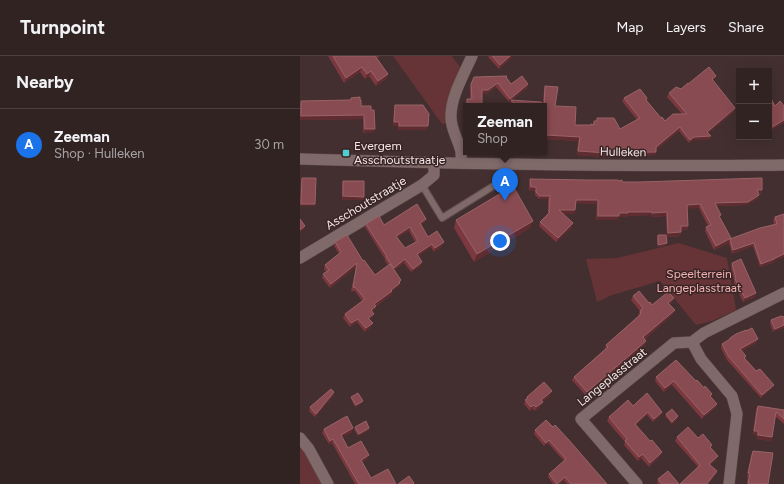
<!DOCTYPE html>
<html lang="en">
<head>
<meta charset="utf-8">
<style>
	:root { --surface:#322323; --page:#3a2b2b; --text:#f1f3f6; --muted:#a8a4a6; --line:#4d4041; --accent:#1a73e8 }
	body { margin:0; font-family:Figtree,sans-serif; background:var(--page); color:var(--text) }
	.controls { position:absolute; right:12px; top:12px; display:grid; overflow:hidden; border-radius:0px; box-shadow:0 4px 16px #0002 }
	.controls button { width:36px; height:36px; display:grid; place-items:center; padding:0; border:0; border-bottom:1px solid var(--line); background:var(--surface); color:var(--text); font:20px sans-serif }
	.you { position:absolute; left:200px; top:185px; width:14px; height:14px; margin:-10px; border:3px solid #fff; border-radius:50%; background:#1a73e8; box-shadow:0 0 0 6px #1a73e833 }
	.badge { display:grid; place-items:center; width:26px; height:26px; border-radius:50%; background:var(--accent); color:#fff; font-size:13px; font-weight:700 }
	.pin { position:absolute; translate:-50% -33px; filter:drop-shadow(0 1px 2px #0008) }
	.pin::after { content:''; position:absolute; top:21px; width:14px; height:12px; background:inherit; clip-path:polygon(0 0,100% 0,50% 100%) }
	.popup { position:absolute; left:163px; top:47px; width:84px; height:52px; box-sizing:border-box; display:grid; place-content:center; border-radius:0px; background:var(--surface); filter:drop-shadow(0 1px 3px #0005); font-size:13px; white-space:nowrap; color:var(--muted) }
	.popup b { font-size:15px; color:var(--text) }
	.popup::after { content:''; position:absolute; left:50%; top:100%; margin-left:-8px; border:8px solid transparent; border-top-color:var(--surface) }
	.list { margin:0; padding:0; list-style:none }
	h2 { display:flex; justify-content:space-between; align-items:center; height:52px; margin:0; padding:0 16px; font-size:17px }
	h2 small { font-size:13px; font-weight:400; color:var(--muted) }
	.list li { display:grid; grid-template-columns:26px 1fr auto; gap:12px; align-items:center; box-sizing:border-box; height:72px; padding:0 16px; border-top:1px solid var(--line) }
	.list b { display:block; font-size:15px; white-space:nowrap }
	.list p { margin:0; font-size:13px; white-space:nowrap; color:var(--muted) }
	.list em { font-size:13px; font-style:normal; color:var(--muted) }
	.map { position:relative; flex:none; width:484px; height:428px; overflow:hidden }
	header { display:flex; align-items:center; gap:24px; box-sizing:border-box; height:56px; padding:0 20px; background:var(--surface); border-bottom:1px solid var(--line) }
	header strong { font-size:19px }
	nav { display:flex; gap:22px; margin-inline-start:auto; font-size:14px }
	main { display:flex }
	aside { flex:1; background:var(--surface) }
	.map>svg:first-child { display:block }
	.green { fill:#663437 }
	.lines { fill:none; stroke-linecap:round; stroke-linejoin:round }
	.service-casing { stroke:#5e4d4d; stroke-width:8 }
	.minor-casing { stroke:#5e4d4d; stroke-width:12 }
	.secondary-casing { stroke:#5e4d4d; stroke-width:12 }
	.service { stroke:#806969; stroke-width:6 }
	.minor { stroke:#806969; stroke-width:11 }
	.secondary { stroke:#806969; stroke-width:11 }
	.wall { fill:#7b383f; fill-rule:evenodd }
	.shaded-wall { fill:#5f2d31 }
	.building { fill:#884b51; stroke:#996368; fill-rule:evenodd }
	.poi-dot { fill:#52cdcf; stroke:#392525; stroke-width:1.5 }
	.labels { text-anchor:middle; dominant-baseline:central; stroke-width:3; stroke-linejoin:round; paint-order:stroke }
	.poi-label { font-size:12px; fill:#f4e6e6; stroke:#392525; text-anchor:start }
	.street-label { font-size:12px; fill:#f4e6e6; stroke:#392525 }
	.park-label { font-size:12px; fill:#f5b2b4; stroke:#392525 }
</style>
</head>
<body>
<header>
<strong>Turnpoint</strong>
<nav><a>Map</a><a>Layers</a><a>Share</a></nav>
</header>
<main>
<aside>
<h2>Nearby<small></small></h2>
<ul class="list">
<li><span class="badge">A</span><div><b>Zeeman</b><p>Shop · Hulleken</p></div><em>30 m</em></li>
</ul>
</aside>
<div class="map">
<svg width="484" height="428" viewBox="0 0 484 428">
	<rect width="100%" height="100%" fill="#432f2f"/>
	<path class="green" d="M93,0h59l8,11 -14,44 1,12 -5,1z
		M379,187l48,15 9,52 -24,11 -16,4 -36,-44 -48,14 -15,7 -11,-43 31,-1z
		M0,389l26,39h-26z"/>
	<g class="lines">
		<defs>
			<path id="service" d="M122,129l20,33 61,-38"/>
			<path id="minor" d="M161,107c0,-5 1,-11 -1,-15 -3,-10 -9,-20 -9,-30 -1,-20 13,-44 21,-62
				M0,202l122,-73 12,-10v-12
				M392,286l9,17 31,37 5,18 -8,70
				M0,382l9,11 19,35
				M337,428l-56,-65 93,-76 18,-1 12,-9 80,-40"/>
			<path id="secondary" d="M0,103c161,5 323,8 484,6"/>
		</defs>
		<use href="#service" class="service-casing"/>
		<use href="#minor" class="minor-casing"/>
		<use href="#secondary" class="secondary-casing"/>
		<use href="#service" class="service"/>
		<use href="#minor" class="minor"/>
		<use href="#secondary" class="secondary"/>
	</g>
	<path class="wall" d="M28,0h52l-3,2 11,16 -2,5 -10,7 -7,-10 -4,3 -5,-7 -16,11z
		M189,0h24l-14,13 -11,-12z
		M416,20l-2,3 -1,2 21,31 -26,21 1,7h-16l-4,3 -10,-12 -23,19 -1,5 -49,2 -29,-2 1,-14 -33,-2 -1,2v-35h-32l-2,-2 1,-4 -2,2 -13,-15 -9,7h-5v12h-16v7v-10l1,-4h3v-12l4,-10 32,1 5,6h17l-1,4 -15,12 31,3 1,-13 1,-4 10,20 20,19h16l2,-1 1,-3h2l1,-3 23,11 17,-9 -15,-19 2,-3 22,3 15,17 4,3 17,-7 -15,-17 2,-4 12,-4 7,-5z
		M51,42l10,8 10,4 4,19 -2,3 -10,1v-14l-63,1v-15l1,-4 49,-1z
		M95,49l32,25h-29v-4h-5l1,-17z
		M2,122l13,26v2h-15l1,-26z
		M230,123l89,2 3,1 139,12h-3l-1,5 -11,6 -30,1 4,12 11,21 43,-15 -1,-4 2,-3 9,-3 -11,48 -1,1 -12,4 -7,-21 -21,8 -3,-11 -15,7 -9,-19 1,-4 2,-1 -9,-18h-12l1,18 -1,4h-6l-1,6 -13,1 -1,-21 -15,1v-2l-24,1v1h-9l-1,3h-21l1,-16 -21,-1 -1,7 -1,4h-11l9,13 -16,15 -17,-16 1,-4 8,-8v-15h-9l-4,-4v-4h-6v-8z
		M43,125l21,16 -1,3h-21v-15z
		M126,163l-1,3 -4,3 7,12 14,9 -8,6 -3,-5 -13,9 3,10 -10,6 -7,-9 -9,7 6,10 -1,3 -2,4 -6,4 -1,4 -15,11 -1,3 -3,2 2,3 -2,3 -2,2 1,8 -6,5 -8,-10 -7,5 -7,-9 2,-4 17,-13 -7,-10h-4l5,-24 -26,21 -8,-10 1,-4 3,-2 -2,-3 1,-4 14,-11 -5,-8 1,-4 28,19 12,14 13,-10 -3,-4v-2l-20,-32 1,-3 18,1zM109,175l6,11 -10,6 -8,-10z
		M156,164l77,1 -3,7 -56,34 -20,-34z
		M358,179l9,8 -1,2 -8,2 -1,-10z
		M432,207l23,34 -12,5 -9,-19v-2l-3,-14z
		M333,240l16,7 3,2 22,-7 -2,4 -2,2 3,10 -28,25v6l-59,51 -14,-16 2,-3 31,-28v-1l1,-3 33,-29 -1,-1 2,-4 -9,-11z
		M484,261l-11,15 -3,-9 1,-3z
		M430,282l26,5 -14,8 4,5 -1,2 27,30 -11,10 -34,-38 -6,-12 1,-4 7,-4z
		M356,321l40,4 8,7 7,9 5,10 -14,12 -30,-34 -8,7 -9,-11z
		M34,336l-1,4 -18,21 -6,-6 1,-4z
		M250,339l-7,7 -2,3 -6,6 -2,-2 -3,2 -6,-7 3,-7z
		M51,341l12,4 -1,2 -7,4 -4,-8z
		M333,350l29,6 -1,3 -8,7 -6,-7 -11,10 14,16 12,11 -1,3 -12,12 -8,-9 -3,3 -14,-16 1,-3 -18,-21 2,-4z
		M458,350l26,4v14l-9,-8 -3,21 -1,4 -14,-2v-4l-4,-1 3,-25z
		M366,358l12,2v2l-6,6 -7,-8z
		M246,364l61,64h-40l-3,-3 -4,3h-7l-5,-7 1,-3 15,-13 -16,-18 -4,3 -10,-12 1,-4z
		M55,371l14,1v2l-11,6 -4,-7z
		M24,373l28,3 -10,5 6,11 19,11 -5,3 9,16 25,6h-41l-23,-41 -3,1 -7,-11z
		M377,381l21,1 13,10 5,12 -6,5 7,6 -1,3 -18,-7 -23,-26z
		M453,395l15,33h-21l1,-7h-1l4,-22z
		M358,423l21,5h-21l-1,-1z"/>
	<path class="shaded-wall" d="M210,0h3l-14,13 1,-4z
		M62,11l-2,5 -16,11 2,-5z
		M71,15l-2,5 -4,3 2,-5z
		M88,18l-2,5 -10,7 2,-5z
		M416,20l-2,3 -4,4 2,-4z
		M198,27l-2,4 -9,7h-6l1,-4z
		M228,28l-1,4 -18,14 1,-3z
		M435,52l-1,4 -28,23 1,-3z
		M64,59l-1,4 -63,1 1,-4z
		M484,64v3l-15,9v-3z
		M94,66h5l-1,4h-5z
		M99,70h29l-1,4h-29z
		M380,71l-1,4 -24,20 1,-4z
		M65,73h10l-2,3 -10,1z
		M246,79l34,2 -2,4 -33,-2 -1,2v-4z
		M411,80l-2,4h-16l-4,3 1,-3 4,-3z
		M278,95l78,1 -1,3 -49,2 -29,-2z
		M231,131h5l-1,4h-6z
		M457,134h5l-1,4h-6z
		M459,139l-2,4 -11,6 -33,1 2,-3z
		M43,140l21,1 -1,3h-21z
		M240,140h10l-2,3h-9z
		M276,144h22l-1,4 -22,-1z
		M1,148h14v2h-15z
		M400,148l-1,4 -13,1 1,-4z
		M259,154h16l-1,4h-16z
		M328,156h24l-1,3 -24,1v1h-9l-1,3h-21l2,-4z
		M367,156l-1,4 -15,1 1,-4z
		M126,163l-1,3 -6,4 1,-3z
		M233,165l-3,7 -56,34 3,-8z
		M273,167l-1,4 -16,15 2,-4z
		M5,170l-1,3 -4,3v-2z
		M381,170h7l-1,4h-8z
		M110,171l-1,4 -15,9 2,-4z
		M381,176l-1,4 -13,1 1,-4z
		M431,182l-1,1 -1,4 -15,7 2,-4z
		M144,186l-2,4 -8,6 1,-4z
		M367,187l-1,2 -8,2v-2z
		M454,187l-1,3 -21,8 1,-4z
		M132,188l-1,3 -15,11 1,-4z
		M484,198v3l-11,5 -1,1 -12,4 1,-3z
		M105,203l-1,4 -12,9 2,-4z
		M122,206l-1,4 -10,6 2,-3z
		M57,207l-1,4 -26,21 1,-4z
		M101,224l-3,7 -6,4 -1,4 -18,12 1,-3z
		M456,237l-1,4 -12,5 2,-4z
		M374,242l-2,4 -5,5 1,-4z
		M76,250l-1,3 -6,4 2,-3z
		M375,254l-2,4 -31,27 1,-4z
		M74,258l-2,3 -5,4 1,-3z
		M58,263l-1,3 -7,5 1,-4z
		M73,267l-2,4 -6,5 1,-4z
		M484,269v3l-11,4 2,-3z
		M458,283l-2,4 -17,10 1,-4z
		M346,285l-1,4 -59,51 1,-4z
		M374,325l-2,4 -8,7 1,-4z
		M474,329l-2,3 -11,10 1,-3z
		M252,335l-2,4 -7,7 -2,3 -6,6 1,-4 5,-7z
		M34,336l-1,4 -18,21 1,-3z
		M63,345l-1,2 -7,4 1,-2z
		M417,348l-1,3 -14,12 2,-4z
		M234,349l-1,4 -3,2 1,-4z
		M348,356l-1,3 -13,12 1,-3z
		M362,356l-1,3 -8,7 1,-3z
		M378,360v2l-6,6v-2z
		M53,372l-1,4 -13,7 2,-4z
		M69,372v2l-11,6 1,-2z
		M454,375h4l-1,4 -4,-1z
		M458,379l14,2 -1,4 -14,-2z
		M33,383l-1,4 -3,1 1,-3z
		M249,384l-1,3 -4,3 2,-3z
		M362,396l-1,3 -12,12 1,-4z
		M343,398l-2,4 -3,3 1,-4z
		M69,399l-2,4 -8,4 2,-3z
		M418,400l-2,4 -9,7 2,-3z
		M417,415l-1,3 -8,10h-1z
		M265,421l-1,4 -4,3h-3z"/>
	<path class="building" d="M33,0h42l13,18 -10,7 -7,-10 -4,3 -5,-7 -16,11z
		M192,0h18l-10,9z
		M409,11l7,9 -4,3 23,29 -28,24 4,4 -17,1 -4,3 -10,-13 -24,20v5l-49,1 -29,-2 2,-14 -34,-2v2h-2v-31h-28l-5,-6 30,2 3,3 1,-19 13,1 -3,19 21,1 -1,18h16v-1l3,1v-4h3v-3h17l6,11 20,-11 -16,-20 16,-9 7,9 -1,2 15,18 1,-1 3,4 8,-7h14l-18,-21 7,-6 5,2 7,-6v1z
		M207,20l-1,1 5,7 11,-8 6,8 -18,15 -12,-16 -10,7h-6v16h-15v-7h5l-1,-15 3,-7z
		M60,41v3h1v6h10v4h3l1,19h-10l-1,-14 -63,1v-15l50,-1v-2z
		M469,41h1l5,9 5,-5 4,5v14l-15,9z
		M95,49h28l6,9 -1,12h-29v-4h-5z
		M2,122h14l-1,26h-14z
		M462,122v12h-5l2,5 -11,7 -33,1 6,12 -2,1 12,22 -15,8 -10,-19 5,-2 -11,-21 -13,1 1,21h-7v6l-13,1 -1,-21 -15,1v-1h-24v1h-9v3h-21v-16h-22l-1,10h-16l14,13 -15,15 -18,-16 9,-9 1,-17h-10l-4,-4v-5h-5l-1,-8 57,1h31l1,1 3,-1v2h18z
		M43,125h21v16l-21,-1z
		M213,130l20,35 -56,33 -21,-34z
		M117,148l9,15 -6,4 8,14 9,-6 7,11 -9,6 -3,-4 -15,10 5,8 -9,7 -8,-10 -11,9 -8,-11h1l-1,-2 -20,-31 13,-8 5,9zM110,171l8,14 -13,7 -9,-12z
		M484,158v40l-11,5h1l-13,5 -7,-21 -21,7 -3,-11 30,-11 17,-4 -2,-7z
		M0,163l5,7 -5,4z
		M47,179l16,26 1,-1 11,15 15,-11 11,16 -2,2 1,1 -9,7 1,1 -18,13 2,2 -5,4 3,4 -6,4 5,5 -7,5 -8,-9 -7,4 -6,-9 20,-15 -9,-11 -3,-1 4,-24 -26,21 -8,-10 6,-4 -4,-5 16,-13 -6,-10z
		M358,179h8l1,8 -9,2z
		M441,203l15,34 -11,5 -10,-19h1l-4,-16z
		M339,235l10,12 1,-1 2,3 16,-13 6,6 -6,5 7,7 -32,27 3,4 -59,51 -13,-15 34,-30 -2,-2 35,-31 -1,-3 3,-3 -10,-12z
		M481,260l3,1v8l-9,4 -4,-9z
		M452,272l6,11 -18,10 6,7 -2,2 12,13 4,-2 14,16 -12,10 -33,-38 -7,-13 8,-5v-1l6,-4 10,-4v1z
		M376,304l20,21 1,-1 7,8 1,-2 7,8 -2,2 7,8 -13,11 -30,-34 -9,7 -9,-11z
		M244,326l8,9 -11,9 2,2 -7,5 -2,-2 -3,2 -6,-7 3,-2 -1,-1z
		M31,333l3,3 -18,22 -6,-7z
		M58,337l5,8 -7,4 -5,-8z
		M347,337l15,19 -8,7 -6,-7 -13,12 15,17 2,-1 10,12 -12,11 -7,-9 -4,3 -14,-16 2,-2 -18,-22 19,-17 5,6z
		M458,350l26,4v9l-8,-7 -4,25 -14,-2v-4h-4z
		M372,353l6,7 -6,6 -6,-8z
		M47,360l6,12 -12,7 7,13 13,-7 8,14 -8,5 10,18 17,-9 8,15h-37l-26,-45 -3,2 -6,-12z
		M246,364l7,7 2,-2 13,14 39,45h-36l-6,-7 -8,7 -8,-10 17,-15 -17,-19 -3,3 -11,-13z
		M66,365l3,7 -10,6 -4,-7z
		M388,371l10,11 5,-4 9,11 -2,2 8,9 -9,8 8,7 -10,13h-27l20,-19 -23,-28z
		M453,395l20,2 -5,31h-19v-1h-1l2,-10h-2z
		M368,415l11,13h-17l-4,-5z
		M109,420l5,7 -1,1h-15z"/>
	<rect class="poi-dot" x="42" y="93" width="8" height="8" rx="2"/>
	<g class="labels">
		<g class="poi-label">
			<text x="54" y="90">Evergem<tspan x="54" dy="14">Asschoutstraatje</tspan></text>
		</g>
		<g class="street-label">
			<text transform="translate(323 96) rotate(1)">Hulleken</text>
			<text transform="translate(66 147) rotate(-31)">Asschoutstraatje</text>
			<text transform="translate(312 321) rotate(-39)">Langeplasstraat</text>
		</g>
		<g class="park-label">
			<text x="399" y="218">Speelterrein<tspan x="399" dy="14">Langeplasstraat</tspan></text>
		</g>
	</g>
</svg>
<div class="controls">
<button>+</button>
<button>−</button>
</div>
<div class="you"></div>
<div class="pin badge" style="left:205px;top:145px">A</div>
<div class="popup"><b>Zeeman</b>Shop</div>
</div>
</main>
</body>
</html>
